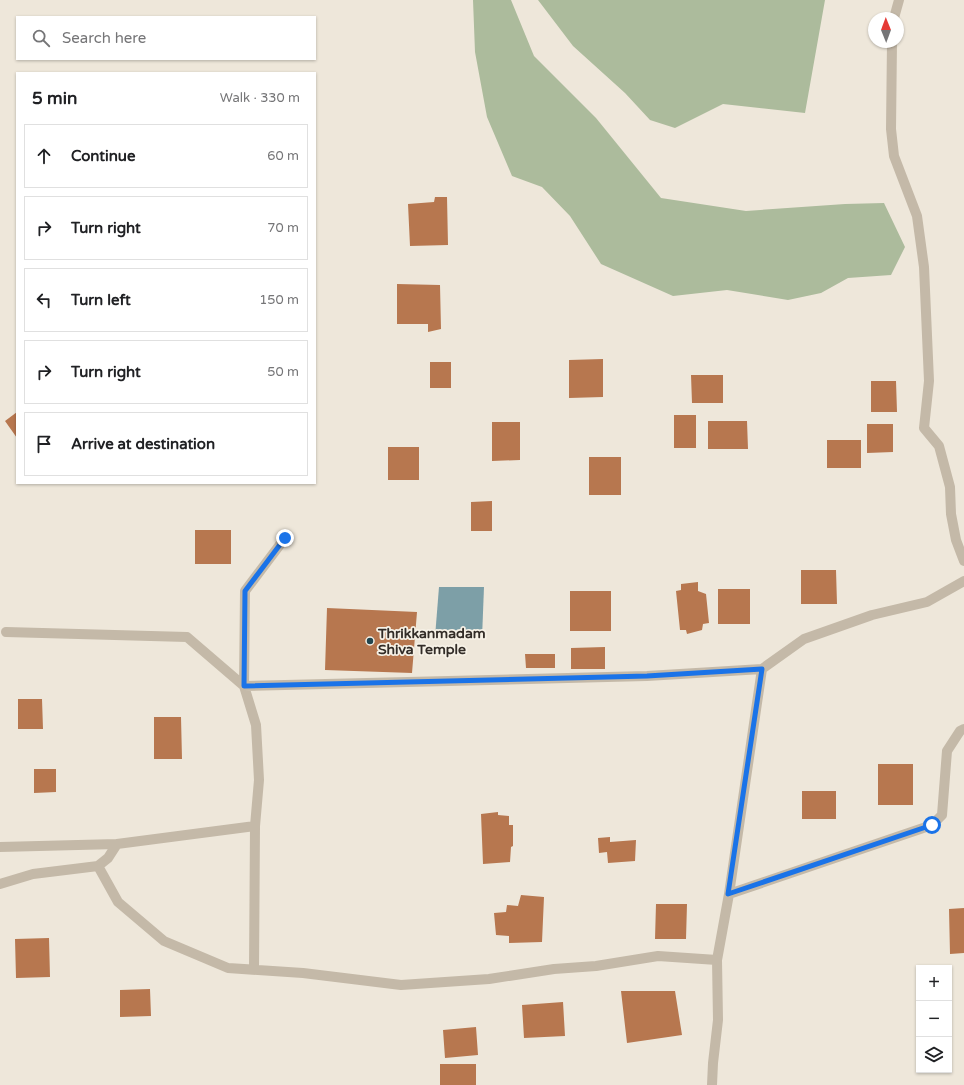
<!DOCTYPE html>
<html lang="en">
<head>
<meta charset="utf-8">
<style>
	:root { --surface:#fff; --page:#f2f2f2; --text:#202124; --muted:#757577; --line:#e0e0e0 }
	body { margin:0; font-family:"Varela Round",sans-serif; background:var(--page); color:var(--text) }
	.controls { position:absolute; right:12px; bottom:12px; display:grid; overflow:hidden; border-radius:0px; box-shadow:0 1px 3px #0004 }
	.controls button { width:36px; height:36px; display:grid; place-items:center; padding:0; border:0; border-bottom:1px solid var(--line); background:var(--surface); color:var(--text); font:20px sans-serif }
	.compass { position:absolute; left:868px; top:12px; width:36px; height:36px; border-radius:50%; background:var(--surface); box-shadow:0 1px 3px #0004; rotate:359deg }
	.stop { position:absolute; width:12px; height:12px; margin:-9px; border:3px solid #1a73e8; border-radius:50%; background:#fff }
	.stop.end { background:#1a73e8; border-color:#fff; box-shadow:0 1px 4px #0008 }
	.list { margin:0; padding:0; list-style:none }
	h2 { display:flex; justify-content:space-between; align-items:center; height:52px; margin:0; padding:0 16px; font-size:17px }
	h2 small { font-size:13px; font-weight:400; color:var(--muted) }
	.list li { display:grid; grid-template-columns:26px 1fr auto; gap:12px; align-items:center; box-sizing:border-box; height:64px; margin:0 8px 8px; padding:0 8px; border:1px solid var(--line); border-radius:0px }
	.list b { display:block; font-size:15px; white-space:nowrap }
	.list em { font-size:13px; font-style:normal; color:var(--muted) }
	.icon { flex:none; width:22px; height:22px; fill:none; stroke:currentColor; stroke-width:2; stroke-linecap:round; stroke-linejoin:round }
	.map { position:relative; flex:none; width:964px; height:1085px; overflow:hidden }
	.search { position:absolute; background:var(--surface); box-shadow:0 1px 3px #0004; left:16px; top:16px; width:300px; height:44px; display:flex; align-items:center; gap:10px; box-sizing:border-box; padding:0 14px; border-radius:0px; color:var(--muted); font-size:15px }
	.panel { position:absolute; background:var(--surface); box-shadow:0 1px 3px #0004; left:16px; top:72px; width:300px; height:412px; border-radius:0px }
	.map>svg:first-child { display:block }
	.green { fill:#acbb9c }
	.water { fill:#7d9fa7 }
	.building { fill:#b7774f }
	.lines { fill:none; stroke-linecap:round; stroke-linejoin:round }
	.minor { stroke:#c4b9a8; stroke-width:10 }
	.route { stroke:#1a73e8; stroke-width:5 }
	.poi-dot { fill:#22454e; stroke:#f6f1e6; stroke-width:1.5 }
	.labels { text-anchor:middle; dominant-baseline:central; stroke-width:3.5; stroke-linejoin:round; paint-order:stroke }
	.poi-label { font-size:14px; font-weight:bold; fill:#322c27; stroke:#f6f1e6; text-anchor:start }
</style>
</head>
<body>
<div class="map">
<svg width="964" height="1085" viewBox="0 0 964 1085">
	<rect width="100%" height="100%" fill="#eee7da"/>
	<path class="green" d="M473,0h38l23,56 62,62 65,80 85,13 99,-7 39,-1 21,44 -14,28 -43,3 -27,15 -33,7 -61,-10 -54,6 -72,-32 -31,-48 -28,-29 -30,-11 -25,-59 -12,-65z
		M538,0h287l-20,113 -82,-9 -48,24 -25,-8 -25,-27 -52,-47z"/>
	<path class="water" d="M439,587h45l-2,51 -47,-1z"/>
	<path class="building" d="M435,197h12l1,48 -38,1 -2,-42 26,-2z
		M397,284l43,1 1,44 -13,3v-8h-31z
		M603,359v38l-34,1v-38z
		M430,362h21v26h-21z
		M691,375h32v28h-31z
		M871,381h25l1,31h-26z
		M17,412v26l-12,-17z
		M674,415h22v33h-22z
		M708,421h39l1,28h-40z
		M492,422h28v38l-28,1z
		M867,424h26v28l-26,1z
		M827,440h34v28h-34z
		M388,447h31v33h-31z
		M589,457h32v38h-32z
		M492,501v30h-21v-29z
		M195,530h36v34h-36z
		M801,570h35l1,34h-36z
		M698,582v9l8,3 3,29 -6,1 -1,6 -15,4 -1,-4h-6l-4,-39 5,-1v-6z
		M718,589h32v35h-32z
		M570,591h41v40h-41z
		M327,608l90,4 -5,61 -87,-3z
		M605,647v22h-34v-21z
		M525,654h30v14h-29z
		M18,699h24l1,30h-25z
		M154,717h27l1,42h-28z
		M878,764h35v41h-35z
		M34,769h22v23l-22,1z
		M802,791h34v28h-34z
		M498,812v3l11,1v9h4v21l-2,1 -1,15 -27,2 -2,-50z
		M610,837v5l26,-2 -1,21 -27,2 -1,-11 -8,1 -1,-15z
		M521,895l23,2 -2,45 -33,1v-7l-13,-1 -2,-22 12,-1 1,-7 11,1z
		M656,904h31l-1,35h-31z
		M964,908v45l-14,1 -1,-45z
		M49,938l1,39 -34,1 -1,-39z
		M150,989l1,27 -31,1v-27z
		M621,991h54l7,44 -55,8z
		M563,1002l2,34 -41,2 -2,-33z
		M476,1027l2,28 -33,3 -2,-28z
		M440,1064h36v21h-36z"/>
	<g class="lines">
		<path class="minor" d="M894,18l5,-18
			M892,42l-1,87 3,27 23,60 7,51 5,114 -5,47 15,18 11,41 1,27 5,26 8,21
			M6,632l181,5 57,49 403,-10 115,-7
			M117,844l138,-18 4,-46 -3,-55 -12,-39 1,-95 40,-53
			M0,847l117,-3 -9,14 -10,8 20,36 46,39 64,27 75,5 98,12 88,-6 65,-10 42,-3 62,-10 59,4
			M0,884l33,-10 65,-8
			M729,894l203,-69 10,-10 5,-64 13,-20 4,-2
			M254,969l1,-143
			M712,1085l1,-22 5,-43 -1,-60 12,-66 33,-225 42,-30 68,-24 55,-13 37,-21"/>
	</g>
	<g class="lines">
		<path class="route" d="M285,538l-40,53 -1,95 403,-10 115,-7 -34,225 204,-69"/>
	</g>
	<circle class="poi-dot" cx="370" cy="641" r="4"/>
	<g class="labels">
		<g class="poi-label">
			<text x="378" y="633">Thrikkanmadam<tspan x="378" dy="16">Shiva Temple</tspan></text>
		</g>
	</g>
</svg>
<div class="controls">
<button>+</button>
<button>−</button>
<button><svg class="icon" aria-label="layers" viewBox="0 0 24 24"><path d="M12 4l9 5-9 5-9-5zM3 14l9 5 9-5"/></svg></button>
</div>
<svg class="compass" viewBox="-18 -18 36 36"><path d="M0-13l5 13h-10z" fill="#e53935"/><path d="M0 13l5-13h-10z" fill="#757577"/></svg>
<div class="stop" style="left:932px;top:825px"></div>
<div class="stop end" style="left:285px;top:538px"></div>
<div class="search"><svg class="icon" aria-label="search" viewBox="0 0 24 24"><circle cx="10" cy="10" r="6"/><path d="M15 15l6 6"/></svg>Search here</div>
<section class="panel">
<h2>5 min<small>Walk · 330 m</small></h2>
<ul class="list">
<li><svg class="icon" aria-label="ahead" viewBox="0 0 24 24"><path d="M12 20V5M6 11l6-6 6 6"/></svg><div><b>Continue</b></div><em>60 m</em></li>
<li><svg class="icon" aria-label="right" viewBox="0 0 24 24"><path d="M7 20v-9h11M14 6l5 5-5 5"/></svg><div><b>Turn right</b></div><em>70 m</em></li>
<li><svg class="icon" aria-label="left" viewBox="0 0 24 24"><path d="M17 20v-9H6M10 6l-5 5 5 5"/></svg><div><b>Turn left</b></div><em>150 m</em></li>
<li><svg class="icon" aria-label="right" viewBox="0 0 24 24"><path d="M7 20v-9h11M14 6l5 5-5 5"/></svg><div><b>Turn right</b></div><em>50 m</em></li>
<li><svg class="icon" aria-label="arrive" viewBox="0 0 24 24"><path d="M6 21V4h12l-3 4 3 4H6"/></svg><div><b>Arrive at destination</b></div></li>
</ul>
</section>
</div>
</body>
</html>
